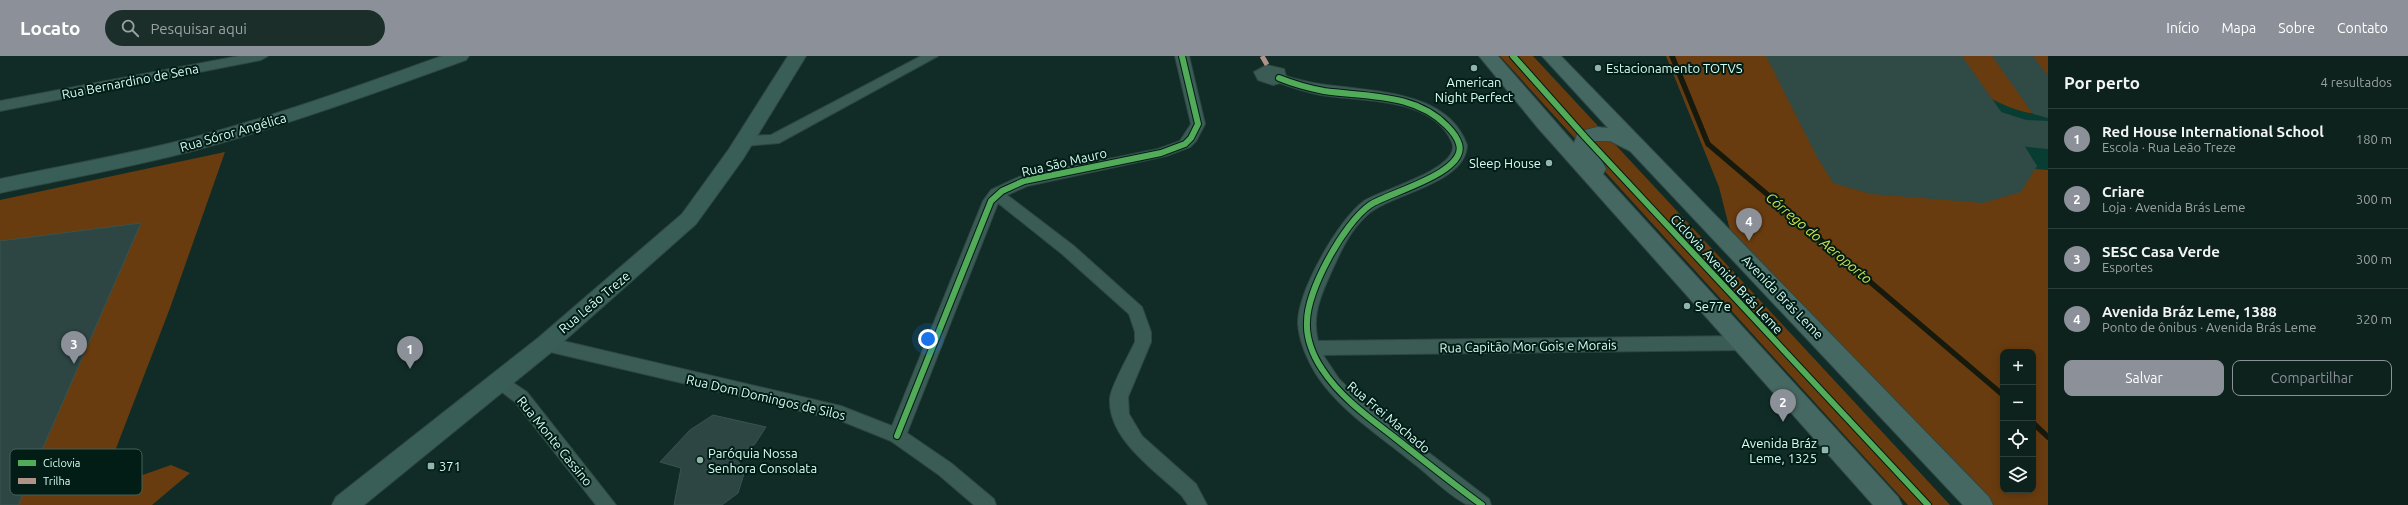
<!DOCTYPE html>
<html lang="pt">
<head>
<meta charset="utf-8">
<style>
	:root { --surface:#0d211d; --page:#1b2e2a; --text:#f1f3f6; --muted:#9aa3a4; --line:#2d3e3b; --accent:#8c9099 }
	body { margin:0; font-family:Ubuntu,sans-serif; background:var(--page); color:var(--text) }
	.controls { position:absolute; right:12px; bottom:12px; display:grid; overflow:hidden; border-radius:8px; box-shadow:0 2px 10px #0003 }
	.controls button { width:36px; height:36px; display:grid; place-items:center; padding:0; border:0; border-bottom:1px solid var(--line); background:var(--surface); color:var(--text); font:20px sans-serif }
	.you { position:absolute; left:928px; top:283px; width:14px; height:14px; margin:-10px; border:3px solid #fff; border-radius:50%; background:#1a73e8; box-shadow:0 0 0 6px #1a73e833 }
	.badge { display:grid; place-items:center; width:26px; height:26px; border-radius:50%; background:var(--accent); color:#fff; font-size:13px; font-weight:700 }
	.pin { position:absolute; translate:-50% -33px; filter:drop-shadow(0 1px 2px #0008) }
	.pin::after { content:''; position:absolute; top:21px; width:14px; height:12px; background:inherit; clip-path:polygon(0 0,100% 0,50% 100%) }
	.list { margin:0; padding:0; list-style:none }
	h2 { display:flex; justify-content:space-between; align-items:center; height:52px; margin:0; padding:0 16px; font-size:17px }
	h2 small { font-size:13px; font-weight:400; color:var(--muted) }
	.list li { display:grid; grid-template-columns:26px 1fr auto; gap:12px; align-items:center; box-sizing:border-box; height:60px; padding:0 16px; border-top:1px solid var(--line) }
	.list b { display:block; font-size:15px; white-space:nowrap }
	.list p { margin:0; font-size:13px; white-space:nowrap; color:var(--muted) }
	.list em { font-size:13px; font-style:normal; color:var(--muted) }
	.actions { display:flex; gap:8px; padding:12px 16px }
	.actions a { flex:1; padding:9px 0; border:1px solid var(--accent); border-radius:8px; text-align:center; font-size:14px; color:var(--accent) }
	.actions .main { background:var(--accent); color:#fff }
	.icon { flex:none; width:22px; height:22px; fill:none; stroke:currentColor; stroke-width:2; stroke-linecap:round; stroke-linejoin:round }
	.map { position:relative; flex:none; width:2048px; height:449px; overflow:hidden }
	header { display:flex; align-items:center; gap:24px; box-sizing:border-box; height:56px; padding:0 20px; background:var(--accent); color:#fff }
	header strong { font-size:19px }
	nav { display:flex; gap:22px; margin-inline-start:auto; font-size:14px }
	.search { width:280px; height:36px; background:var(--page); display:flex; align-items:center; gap:10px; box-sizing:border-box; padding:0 14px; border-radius:22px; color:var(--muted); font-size:15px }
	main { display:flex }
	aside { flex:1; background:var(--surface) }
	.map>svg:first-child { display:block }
	.built { fill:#083d33; fill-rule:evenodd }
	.green { fill:#693c0f; fill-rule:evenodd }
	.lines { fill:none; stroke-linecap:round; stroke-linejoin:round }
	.stream { stroke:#161a0c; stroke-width:5.5 }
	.taxiway { fill:#304a45; fill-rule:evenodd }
	.runway { fill:#304a45; fill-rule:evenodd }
	.building { fill:#2d4643; stroke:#385350 }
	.street-casing { stroke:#2f4742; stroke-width:2 }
	.secondary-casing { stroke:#2f4742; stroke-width:2 }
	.primary-casing { stroke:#2f4742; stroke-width:2 }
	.street { fill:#3a5c55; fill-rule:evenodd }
	.secondary { fill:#395d57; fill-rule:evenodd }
	.primary { fill:#466862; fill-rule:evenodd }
	.quiet { stroke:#af9288; stroke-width:5; stroke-dasharray:10 5; stroke-linecap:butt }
	.cycleway-casing { stroke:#021c16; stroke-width:8 }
	.cycleway { stroke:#51ab58; stroke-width:6 }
	.poi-dot { fill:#91b4ab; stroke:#021c16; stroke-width:1.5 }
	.labels { text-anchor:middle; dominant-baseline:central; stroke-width:4; stroke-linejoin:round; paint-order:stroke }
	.poi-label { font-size:13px; fill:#d6fdf2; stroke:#021c16; text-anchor:start }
	.street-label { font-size:13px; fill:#d6fdf2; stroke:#021c16 }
	.water-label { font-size:14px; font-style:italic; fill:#cee24b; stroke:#021c16 }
	.key { fill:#021c16; stroke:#426058; stroke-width:1 }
	.key-label { font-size:11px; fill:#d6fdf2 }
</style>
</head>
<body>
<header>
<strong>Locato</strong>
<div class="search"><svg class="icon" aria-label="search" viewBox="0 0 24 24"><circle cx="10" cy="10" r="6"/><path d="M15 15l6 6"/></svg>Pesquisar aqui</div>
<nav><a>Início</a><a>Mapa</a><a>Sobre</a><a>Contato</a></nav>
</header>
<main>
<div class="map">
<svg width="2048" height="449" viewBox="0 0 2048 449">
	<rect width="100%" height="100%" fill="#112c27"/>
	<path class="built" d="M1666,0h382v449h-59l-258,-271 -12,-47zM2003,296h30v138h-30z"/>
	<path class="green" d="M1500,0h33l417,449h-42z
		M1666,0h149l56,101 177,13v335h-59l-258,-271 -12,-47zM2003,296h30v138h-30z
		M1921,0h82l35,47 3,8 -3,2c-24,4 -97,-41 -117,-57z
		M2020,0h28v38z
		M225,96l-55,156 -70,182 71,-25 19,8 -38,32h-152v-305z"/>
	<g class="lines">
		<path class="stream" d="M1672,0l36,88 295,251
			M2033,367l15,14"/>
		<path class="taxiway" d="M1855,0h47l47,30 46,24 31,10 22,1v28c-58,-3 -109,-29 -156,-62 -13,-9 -28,-17 -37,-31z
			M1992,0h41l15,20v42l-15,-4z"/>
		<path class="runway" d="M1766,0h196l59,84 16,26 -16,26 -38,11 -112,-9 -38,-11 -16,-26z"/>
	</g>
	<path class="building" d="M141,167l-123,282h-18v-264z
		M713,359l53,12 -11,17 -18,13 7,17 -6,19 -16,12h-48l7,-37 -21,-6 30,-32z"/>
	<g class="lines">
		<defs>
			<path id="street" d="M239,0h29l-7,4 -261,51v-10z
				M921,0h17l-159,87 -34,3 -7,-5 7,-5 26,-1z
				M1175,0h14l16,68 -9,17 -6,6 -24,9 -139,30 -20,9 67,51 68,61 9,25v10l-23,55 1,17 13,22 54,48 11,21h-19l-6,-9c-26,-25 -75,-57 -72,-98 1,-12 19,-43 25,-56v-10l-6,-18 -67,-60 -64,-51 -91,230 44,30 43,36 2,6h-22l-35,-30 -48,-34 -52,-21 -293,-69 -6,-2 -2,-5 2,-5 6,-2 295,69 51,20 91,-225 8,-11 28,-13 139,-28 22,-8 11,-17z
				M1267,9l17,4 2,7c54,20 157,2 181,69 -1,39 -76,48 -100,70 -19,17 -28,40 -38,62 -10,22 -17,41 -11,64l426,-5 6,2 2,5 -2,5 -6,2 -421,5 16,24 25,24 125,96 2,6c-7,0 -19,0 -25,-1 -18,-9 -38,-30 -54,-42 -33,-27 -73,-52 -96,-88 -9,-15 -17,-33 -18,-51 0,-32 40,-103 66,-122 16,-11 99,-32 88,-59 -20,-46 -90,-40 -131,-47 -14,-3 -28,-7 -41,-12l-7,2 -15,-5 -4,-8z
				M500,318l27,18 89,113h-20l-81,-103 -21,-16 -3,-5 3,-5z"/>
			<path id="secondary" d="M442,0h27l-3,4c-89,32 -178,65 -270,90 -65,17 -131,29 -196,43v-14c65,-14 131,-25 195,-42 84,-22 165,-52 247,-81z
				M788,0h18l-63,103 -47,65 -142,126 -190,155h-32l4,-8 202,-159 144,-124 47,-65z"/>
			<path id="primary" d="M1479,0h19l76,87 4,-11 19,-5 11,1 -66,-72h19l428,441 4,8h-30l-333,-354 -20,-10h-16v5l12,23 -3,5 295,323 4,8h-29l-335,-377z"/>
		</defs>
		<use href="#street" class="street-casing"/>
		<use href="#secondary" class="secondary-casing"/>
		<use href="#primary" class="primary-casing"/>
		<use href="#street" class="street"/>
		<use href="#secondary" class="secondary"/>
		<use href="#primary" class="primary"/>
		<path class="quiet" d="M1262,0l7,12"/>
		<defs>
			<path id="cycleway" d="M1513,0l72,81 343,368
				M1279,22c15,6 29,10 45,13 43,6 91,2 123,35 5,5 10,11 12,18 9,29 -72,49 -89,61 -26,18 -63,85 -63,117 -1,16 6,34 15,47 18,28 46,48 72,68 29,23 58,46 88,68
				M897,380l94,-235 11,-10 22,-10 137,-28 24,-9 6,-6 7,-14 -16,-68"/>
		</defs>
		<use href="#cycleway" class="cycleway-casing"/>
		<use href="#cycleway" class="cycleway"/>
	</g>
	<g class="poi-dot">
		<circle cx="1474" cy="12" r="4"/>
		<circle cx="1598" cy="12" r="4"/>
		<circle cx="1549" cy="107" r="4"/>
		<circle cx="1687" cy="250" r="4"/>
		<rect x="1821" y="390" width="8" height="8" rx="2"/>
		<circle cx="700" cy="404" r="4"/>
		<rect x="427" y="406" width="8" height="8" rx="2"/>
	</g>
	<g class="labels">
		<g class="poi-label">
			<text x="1606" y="12">Estacionamento TOTVS</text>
			<text x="1474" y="26" text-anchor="middle">American<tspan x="1474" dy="15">Night Perfect</tspan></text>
			<text x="1541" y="107" text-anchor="end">Sleep House</text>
			<text x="1695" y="250">Se77e</text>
			<text x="1817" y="387" text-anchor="end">Avenida Bráz<tspan x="1817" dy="15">Leme, 1325</tspan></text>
			<text x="708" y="397">Paróquia Nossa<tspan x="708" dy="15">Senhora Consolata</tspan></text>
			<text x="439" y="410">371</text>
		</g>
		<g class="street-label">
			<text transform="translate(130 25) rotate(-11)">Rua Bernardino de Sena</text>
			<text transform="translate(233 76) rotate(-16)">Rua Sóror Angélica</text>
			<text transform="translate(1064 106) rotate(-13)">Rua São Mauro</text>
			<text transform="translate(1727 218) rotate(47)">Ciclovia Avenida Brás Leme</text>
			<text transform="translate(1783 241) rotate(46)">Avenida Brás Leme</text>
			<text transform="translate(594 246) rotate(-40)">Rua Leão Treze</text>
			<text transform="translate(1528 290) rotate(-1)">Rua Capitão Mor Gois e Morais</text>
			<text transform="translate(766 341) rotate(13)">Rua Dom Domingos de Silos</text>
			<text transform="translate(1389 361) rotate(40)">Rua Frei Machado</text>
			<text transform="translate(555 385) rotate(51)">Rua Monte Cassino</text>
		</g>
		<g class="water-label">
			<text transform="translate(1819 182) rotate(40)">Córrego do Aeroporto</text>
		</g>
	</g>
	<rect x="10" y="393" width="132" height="46" rx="6" class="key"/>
	<rect x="18" y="404" width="18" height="6" fill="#51ab58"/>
	<rect x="18" y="422" width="18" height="6" fill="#af9288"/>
	<g class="key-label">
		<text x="43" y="411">Ciclovia</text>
		<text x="43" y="429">Trilha</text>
	</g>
</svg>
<div class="controls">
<button>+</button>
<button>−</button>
<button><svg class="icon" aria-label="locate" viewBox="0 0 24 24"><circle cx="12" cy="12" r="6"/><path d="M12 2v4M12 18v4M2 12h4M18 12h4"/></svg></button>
<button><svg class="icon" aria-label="layers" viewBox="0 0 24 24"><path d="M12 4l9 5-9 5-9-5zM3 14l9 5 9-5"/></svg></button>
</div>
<div class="you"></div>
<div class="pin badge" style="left:410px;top:313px">1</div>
<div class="pin badge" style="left:1783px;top:366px">2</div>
<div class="pin badge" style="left:74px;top:308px">3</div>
<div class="pin badge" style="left:1749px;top:185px">4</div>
</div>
<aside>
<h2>Por perto<small>4 resultados</small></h2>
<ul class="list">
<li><span class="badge">1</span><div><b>Red House International School</b><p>Escola · Rua Leão Treze</p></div><em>180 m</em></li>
<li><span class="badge">2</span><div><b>Criare</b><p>Loja · Avenida Brás Leme</p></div><em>300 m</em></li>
<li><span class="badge">3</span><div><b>SESC Casa Verde</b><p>Esportes</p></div><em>300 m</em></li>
<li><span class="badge">4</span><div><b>Avenida Bráz Leme, 1388</b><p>Ponto de ônibus · Avenida Brás Leme</p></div><em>320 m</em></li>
</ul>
<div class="actions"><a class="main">Salvar</a><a>Compartilhar</a></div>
</aside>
</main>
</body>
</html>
